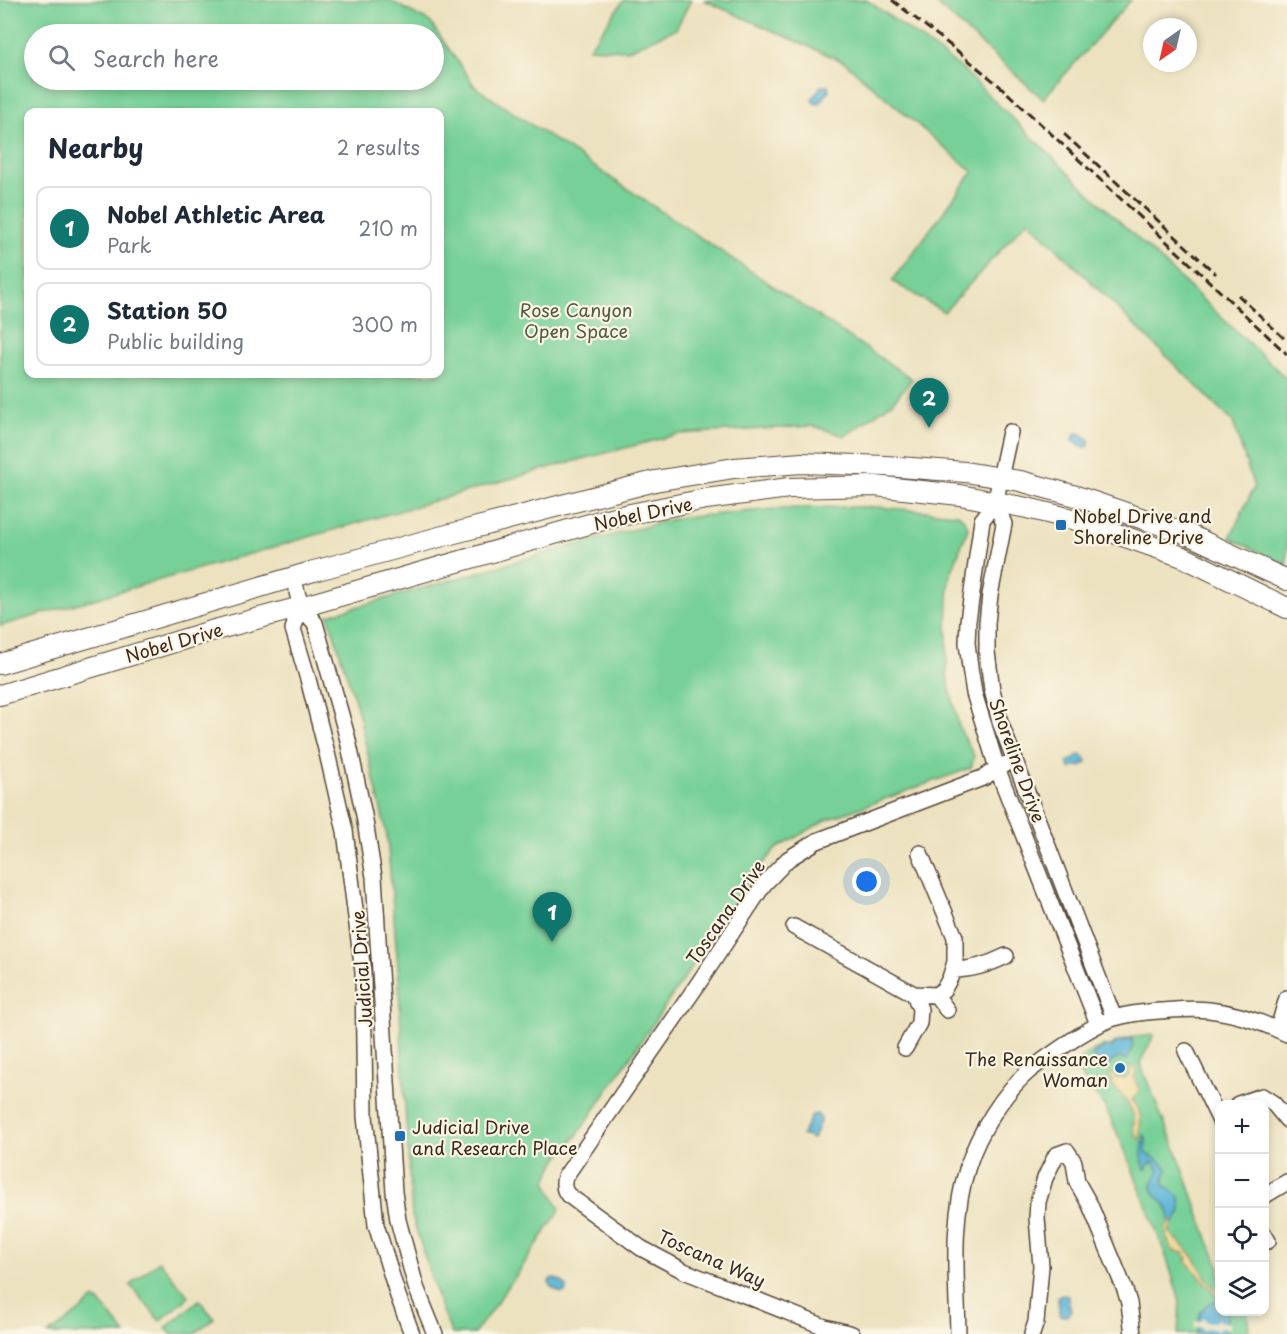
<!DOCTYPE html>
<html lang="en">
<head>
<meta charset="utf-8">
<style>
	:root { --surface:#fff; --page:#f2f2f3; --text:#1f2937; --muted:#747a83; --line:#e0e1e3; --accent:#0f766e }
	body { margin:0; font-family:"Playpen Sans",sans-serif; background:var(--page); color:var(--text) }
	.controls { position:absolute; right:18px; bottom:18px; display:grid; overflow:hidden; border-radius:12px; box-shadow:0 3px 9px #0003 }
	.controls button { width:54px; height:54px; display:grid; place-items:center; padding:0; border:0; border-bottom:2px solid var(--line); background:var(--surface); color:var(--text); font:30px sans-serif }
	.compass { position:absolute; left:1143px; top:18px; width:54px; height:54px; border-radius:50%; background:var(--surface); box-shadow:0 3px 9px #0003; rotate:214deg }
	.you { position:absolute; left:867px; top:882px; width:21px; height:21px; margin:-15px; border:4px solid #fff; border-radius:50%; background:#1a73e8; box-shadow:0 0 0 9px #1a73e833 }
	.badge { display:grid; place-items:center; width:39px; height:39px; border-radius:50%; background:var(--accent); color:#fff; font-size:20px; font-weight:700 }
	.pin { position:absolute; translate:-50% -50px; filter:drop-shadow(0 2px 3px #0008) }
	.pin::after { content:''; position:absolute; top:32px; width:21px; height:18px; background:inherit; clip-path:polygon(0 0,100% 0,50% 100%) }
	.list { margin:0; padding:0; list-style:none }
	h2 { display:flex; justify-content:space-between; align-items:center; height:78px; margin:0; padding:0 24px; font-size:26px }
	h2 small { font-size:20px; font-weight:400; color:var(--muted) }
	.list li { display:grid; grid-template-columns:39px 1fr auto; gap:18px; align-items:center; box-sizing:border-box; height:84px; margin:0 12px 12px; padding:0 12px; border:2px solid var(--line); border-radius:12px }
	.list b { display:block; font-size:22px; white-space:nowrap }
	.list p { margin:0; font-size:20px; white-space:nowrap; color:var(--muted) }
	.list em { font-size:20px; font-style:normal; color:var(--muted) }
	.icon { flex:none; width:33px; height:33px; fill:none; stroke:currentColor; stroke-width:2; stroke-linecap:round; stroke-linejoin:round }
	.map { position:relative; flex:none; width:1287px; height:1334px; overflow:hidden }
	.search { position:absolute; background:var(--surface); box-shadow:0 3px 9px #0003; left:24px; top:24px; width:420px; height:66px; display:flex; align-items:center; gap:15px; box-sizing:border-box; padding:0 21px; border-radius:33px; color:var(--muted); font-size:22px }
	.panel { position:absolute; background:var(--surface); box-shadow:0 3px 9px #0003; left:24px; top:108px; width:420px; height:270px; border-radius:12px }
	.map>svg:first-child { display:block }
	.green { fill:#76d097; stroke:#587d5a; stroke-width:1.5; fill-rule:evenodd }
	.sand { fill:#eeda9e; stroke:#94825e; stroke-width:1.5 }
	.water { fill:#59b4d7; stroke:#4a6f7a; stroke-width:1.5 }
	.pier { fill:#ece2c0 }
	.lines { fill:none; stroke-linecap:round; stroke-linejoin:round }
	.minor-casing { stroke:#564636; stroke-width:18 }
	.major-casing { stroke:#564636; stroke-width:22 }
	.minor { stroke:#fff; stroke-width:15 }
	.major { stroke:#fff; stroke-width:20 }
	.rail { stroke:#3b2a1e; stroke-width:3; stroke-dasharray:9 4.5; stroke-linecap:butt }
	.poi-dot { fill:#1f6fb2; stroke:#fcf5e5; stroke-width:2 }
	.labels { text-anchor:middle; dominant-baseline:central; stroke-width:4.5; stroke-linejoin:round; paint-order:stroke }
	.park-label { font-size:18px; fill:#4d5c42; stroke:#fcf5e5 }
	.street-label { font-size:18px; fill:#3b2a1e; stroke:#fcf5e5 }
	.poi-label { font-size:18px; fill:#3b2a1e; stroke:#fcf5e5; text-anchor:start }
</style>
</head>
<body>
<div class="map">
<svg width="1287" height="1334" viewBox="0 0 1287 1334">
	<rect width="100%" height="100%" fill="#fcf5e5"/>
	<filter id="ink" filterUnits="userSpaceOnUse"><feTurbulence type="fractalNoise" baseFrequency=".0167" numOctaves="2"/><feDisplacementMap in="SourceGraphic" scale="12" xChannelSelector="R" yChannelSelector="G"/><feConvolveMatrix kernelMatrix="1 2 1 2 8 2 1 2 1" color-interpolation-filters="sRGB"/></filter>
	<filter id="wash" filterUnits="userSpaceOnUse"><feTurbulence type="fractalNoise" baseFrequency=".008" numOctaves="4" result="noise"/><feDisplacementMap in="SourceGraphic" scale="24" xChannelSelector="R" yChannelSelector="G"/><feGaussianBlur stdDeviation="1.35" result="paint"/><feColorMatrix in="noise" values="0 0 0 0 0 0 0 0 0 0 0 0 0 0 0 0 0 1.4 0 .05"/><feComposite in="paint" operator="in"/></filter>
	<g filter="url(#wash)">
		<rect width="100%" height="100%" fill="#ece2c0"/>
		<path class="green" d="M0,0h389l41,22 44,63h-2l440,294 -19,23 -48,34 -32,-10 -134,8 -131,34 -548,158zM434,34v46h-400v-46zM28,112h412v262h-412z
			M624,0h67l-15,29 -48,21 -39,-2z
			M703,0h164l7,5 88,64 123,120 202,190v186l-57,-27 24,-51 -21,-65 -205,-202 -84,92 -52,-31 81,-109 -129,-110z
			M932,0h199l-88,99z
			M837,507h41l80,7 7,6 3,8 -19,51 -2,47v50l12,51 15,29 -3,12 -145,52 -49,28 -25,27 -61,93 -113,166 -22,27 -10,20 14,29 -42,63 -44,61h-22l-12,-28 -28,-90 -10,-158 -3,-79 -12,-143 -29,-125 -30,-96 232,-66 117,-31 98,-9z
			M1154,1035l-14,28 18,45 19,44 31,87 11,27 1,46h28l1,22h-71l2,-33 -14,-45 -19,-49 -23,-59 -19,-41 -27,-36 3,-13c8,-5 21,-14 31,-12l2,-3 19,-6z
			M159,1261l30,36 -29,24 -30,-36z
			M94,1299l3,3 2,-1 27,33h-78l18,-12z
			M199,1300l15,18 -20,16h-23l-5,-6z"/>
		<path class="sand" d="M1132,1065l4,7 -2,6 6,13 -8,9c13,13 7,25 8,39l-6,-3 2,-1 -3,-8c6,-14 -11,-32 -21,-42v-5l-3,-4v-2h4l4,4h8l5,-4v-7z
			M1169,1219l5,4 -5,8c7,9 17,16 24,25 9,12 13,28 26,35v5h-1c-9,-8 -14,-15 -22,-24 -4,-5 -7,-6 -10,-12l2,-1 -4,-6c-1,0 -8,-2 -10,-2 -5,-4 -9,-17 -8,-24l4,-3z"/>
		<path class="water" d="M821,86h7l1,5 -10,13 -5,-1 -2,-4z
			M1076,433l2,1 2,-1 9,6v7l-6,2 -10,-7 1,-7z
			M1081,755l3,1 3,6 -2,2 -5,3 -1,-2 -9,4 -3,-7 8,-3 1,-3z
			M1132,1039l1,7 -6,14c-8,-3 -14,-2 -18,6l-12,-5 -5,-4 1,-2 14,-9 5,1 3,-4z
			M817,1114l4,5 -8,20 -11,-4 10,-20z
			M1144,1135l2,3v14c6,7 22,11 21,19 -1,7 -5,6 -3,14l8,5 8,7 1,14 -7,12h-1c-5,-5 -3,-11 -7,-17 -3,-5 -14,-12 -14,-19 -1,-11 14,-12 1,-25l-5,3 -2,5c-7,-9 -3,-26 -2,-35z
			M552,1278c7,2 11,3 15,9l-2,5 -4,1 -11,-7 -1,-5z
			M1061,1294l7,2 1,9h1l1,6 -4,5h-6l-2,-2 -1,-17z
			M1219,1300l1,12h8l-3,17 1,5h-29c2,-19 2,-30 22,-34z"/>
		<path class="pier" d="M1204,1318l2,4h9l3,-3 2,3 9,1v5h-9l-3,3 -2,-3h-9l-3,3 -2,-4h-6v-6h6z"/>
	</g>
	<g filter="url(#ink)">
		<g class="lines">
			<defs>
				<path id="minor" d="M1010,432l-10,46 -4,24 -14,18 -14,101 -1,22 3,24 4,26 23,75 101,256
					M996,502l8,22 -14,71 -3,28v29l5,38 8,32 114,296
					M293,577l8,30 14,16 32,113 17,79 10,62 20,315 4,28 18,67 19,47
					M301,607l-8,22 15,50 19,74 18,78 18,141 2,144 11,109 22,71 14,38
					M794,927l120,67 22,1 8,-6 6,-11 5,-16v-25l-35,-84
					M953,970c19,0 35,-5 53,-14
					M936,995l11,15
					M1278,1029l9,-31
					M905,1048l14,-25 1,-14 -6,-15
					M1186,1051l34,70
					M1262,1096l11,7 14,17
					M1238,1104l24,-8
					M1264,1196l23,-14
					M1264,1234l4,7
					M852,1334l-27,-7 -141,-56 -43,-23 -73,-53c-5,-6 -5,-11 -3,-18l133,-193 66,-100 24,-25 29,-18 168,-64 12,-9 18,-8
					M958,1334c-1,-56 -8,-113 10,-168 10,-32 35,-73 61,-95 15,-12 32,-23 48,-34 12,-7 23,-15 37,-19 14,-4 30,-6 45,-7 16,-1 33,-3 50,-1 27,3 53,12 78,24
					M1032,1334l4,-12 5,-56 -4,-48 1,-16 7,-24 11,-23 11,-4 7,11 3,20 13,23 35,85 4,13 4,31"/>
				<path id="major" d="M0,664l314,-93 129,-35 212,-55 79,-13 68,-5 84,3 79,6 55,9 56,15 109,37 102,47
					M0,695l211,-64 90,-24 309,-89 96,-19 83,-11 86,-2 85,9 67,13 53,13 103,36 104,51"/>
			</defs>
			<use href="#minor" class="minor-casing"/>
			<use href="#major" class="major-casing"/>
			<use href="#minor" class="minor"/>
			<use href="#major" class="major"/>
			<path class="rail" d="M892,0l63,49 47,39 285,266
				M1064,134l152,140
				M1238,295l49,46"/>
		</g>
	</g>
	<g class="poi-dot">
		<rect x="1055" y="519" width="12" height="12" rx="3"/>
		<circle cx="1120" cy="1068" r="6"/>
		<rect x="394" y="1130" width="12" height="12" rx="3"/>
	</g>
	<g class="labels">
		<g class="park-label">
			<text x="576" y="309">Rose Canyon<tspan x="576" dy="21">Open Space</tspan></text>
		</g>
		<g class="street-label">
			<text transform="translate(643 513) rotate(-12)">Nobel Drive</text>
			<text transform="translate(174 642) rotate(-16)">Nobel Drive</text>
			<text transform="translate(1018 760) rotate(70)">Shoreline Drive</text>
			<text transform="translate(725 912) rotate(-55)">Toscana Drive</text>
			<text transform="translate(361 969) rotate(-94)">Judicial Drive</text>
			<text transform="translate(712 1258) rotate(24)">Toscana Way</text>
		</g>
		<g class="poi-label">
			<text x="1073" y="515">Nobel Drive and<tspan x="1073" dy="21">Shoreline Drive</tspan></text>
			<text x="1108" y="1058" text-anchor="end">The Renaissance<tspan x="1108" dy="21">Woman</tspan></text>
			<text x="412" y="1126">Judicial Drive<tspan x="412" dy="21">and Research Place</tspan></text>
		</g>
	</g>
</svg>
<div class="controls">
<button>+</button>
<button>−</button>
<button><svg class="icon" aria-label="locate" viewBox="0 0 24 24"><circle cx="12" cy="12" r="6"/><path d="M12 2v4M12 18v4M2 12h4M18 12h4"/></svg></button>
<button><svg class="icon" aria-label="layers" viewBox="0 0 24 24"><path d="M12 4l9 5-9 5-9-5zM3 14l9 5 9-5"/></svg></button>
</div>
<svg class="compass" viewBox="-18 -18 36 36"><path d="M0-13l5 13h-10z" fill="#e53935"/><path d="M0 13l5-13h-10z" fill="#747a83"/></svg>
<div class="you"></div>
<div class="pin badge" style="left:552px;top:942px">1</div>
<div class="pin badge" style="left:929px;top:428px">2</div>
<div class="search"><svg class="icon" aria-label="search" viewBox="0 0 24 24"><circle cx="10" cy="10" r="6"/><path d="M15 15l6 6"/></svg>Search here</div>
<section class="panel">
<h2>Nearby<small>2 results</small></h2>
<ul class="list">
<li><span class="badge">1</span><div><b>Nobel Athletic Area</b><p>Park</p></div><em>210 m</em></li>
<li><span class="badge">2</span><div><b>Station 50</b><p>Public building</p></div><em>300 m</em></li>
</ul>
</section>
</div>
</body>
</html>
